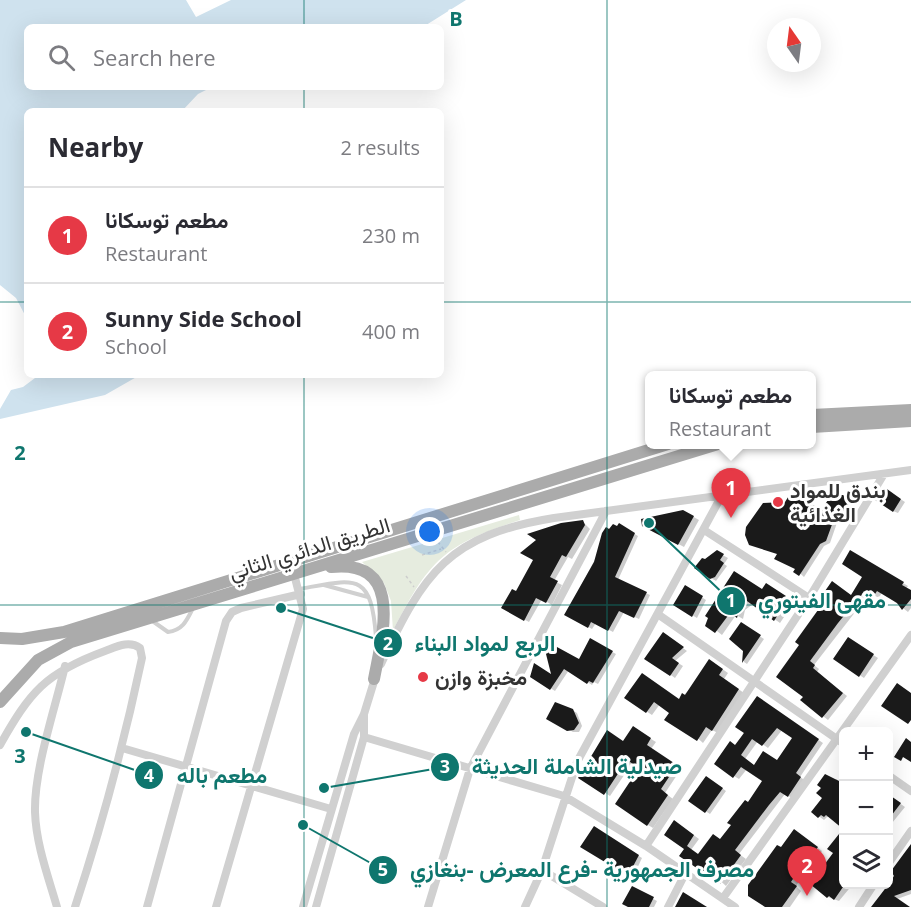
<!DOCTYPE html>
<html lang="en">
<head>
<meta charset="utf-8">
<style>
	:root { --surface:#fff; --page:#f2f2f3; --text:#2b2b33; --muted:#7c7c81; --line:#e1e1e2; --accent:#e63946 }
	body { margin:0; font-family:"Open Sans",Vazirmatn,sans-serif; background:var(--page); color:var(--text) }
	.controls { position:absolute; right:18px; bottom:18px; display:grid; overflow:hidden; border-radius:9px; box-shadow:0 6px 24px #0002 }
	.controls button { width:54px; height:54px; display:grid; place-items:center; padding:0; border:0; border-bottom:2px solid var(--line); background:var(--surface); color:var(--text); font:30px sans-serif }
	.compass { position:absolute; left:767px; top:18px; width:54px; height:54px; border-radius:50%; background:var(--surface); box-shadow:0 6px 24px #0002; rotate:346deg }
	.you { position:absolute; left:430px; top:532px; width:21px; height:21px; margin:-15px; border:4px solid #fff; border-radius:50%; background:#1a73e8; box-shadow:0 0 0 9px #1a73e833 }
	.badge { display:grid; place-items:center; width:39px; height:39px; border-radius:50%; background:var(--accent); color:#fff; font-size:20px; font-weight:700 }
	.pin { position:absolute; translate:-50% -50px; filter:drop-shadow(0 2px 3px #0008) }
	.pin::after { content:''; position:absolute; top:32px; width:21px; height:18px; background:inherit; clip-path:polygon(0 0,100% 0,50% 100%) }
	.popup { position:absolute; left:645px; top:371px; width:171px; height:78px; box-sizing:border-box; display:grid; place-content:center; border-radius:9px; background:var(--surface); filter:drop-shadow(0 2px 4px #0005); font-size:20px; white-space:nowrap; color:var(--muted) }
	.popup b { font-size:22px; color:var(--text) }
	.popup::after { content:''; position:absolute; left:50%; top:100%; margin-left:-12px; border:12px solid transparent; border-top-color:var(--surface) }
	.list { margin:0; padding:0; list-style:none }
	h2 { display:flex; justify-content:space-between; align-items:center; height:78px; margin:0; padding:0 24px; font-size:26px }
	h2 small { font-size:20px; font-weight:400; color:var(--muted) }
	.list li { display:grid; grid-template-columns:39px 1fr auto; gap:18px; align-items:center; box-sizing:border-box; height:96px; padding:0 24px; border-top:2px solid var(--line) }
	.list b { display:block; font-size:22px; white-space:nowrap }
	.list p { margin:0; font-size:20px; white-space:nowrap; color:var(--muted) }
	.list em { font-size:20px; font-style:normal; color:var(--muted) }
	.icon { flex:none; width:33px; height:33px; fill:none; stroke:currentColor; stroke-width:2; stroke-linecap:round; stroke-linejoin:round }
	.map { position:relative; flex:none; width:911px; height:907px; overflow:hidden }
	.search { position:absolute; background:var(--surface); box-shadow:0 6px 24px #0002; left:24px; top:24px; width:420px; height:66px; display:flex; align-items:center; gap:15px; box-sizing:border-box; padding:0 21px; border-radius:9px; color:var(--muted); font-size:22px }
	.panel { position:absolute; background:var(--surface); box-shadow:0 6px 24px #0002; left:24px; top:108px; width:420px; height:270px; border-radius:9px }
	.map>svg:first-child { display:block }
	.green { fill:#e6ecdf }
	.water { fill:#cfe2ee }
	.shadow { fill:#0003; fill-rule:evenodd }
	.building { fill:#1a1a1a; fill-rule:evenodd }
	.lines { fill:none; stroke-linecap:round; stroke-linejoin:round }
	.path { stroke:#cdcdcd; stroke-width:1.5; stroke-dasharray:3 3; stroke-linecap:butt }
	.lane { stroke:#d0d0d0; stroke-width:4 }
	.street { stroke:#d0d0d0; stroke-width:8 }
	.primary { stroke:#ababab; stroke-width:12 }
	.grid { fill:none; stroke:#0f766e; stroke-width:1.5; stroke-opacity:0.55 }
	.poi-dot { fill:#e63946; stroke:#fff; stroke-width:2 }
	.labels { text-anchor:middle; dominant-baseline:central; stroke-width:6; stroke-linejoin:round; paint-order:stroke }
	.poi-label { font-size:21px; font-weight:bold; fill:#333; stroke:#fff; text-anchor:start }
	.street-label { font-size:21px; fill:#333; stroke:#fff }
	.grid-label { font-size:20px; text-anchor:middle; font-weight:bold; fill:#0f766e; stroke:#fff; stroke-width:6; stroke-linejoin:round; paint-order:stroke }
	.leader { fill:none; stroke:#0f766e; stroke-width:2 }
	.callout-dot { fill:#0f766e; stroke:#fff; stroke-width:2 }
	.mark-label { font-size:18px; text-anchor:middle; font-weight:bold; fill:#fff }
	.callout-label { font-size:22px; text-anchor:middle; font-weight:bold; fill:#0f766e; stroke:#fff; stroke-width:6; stroke-linejoin:round; paint-order:stroke }
</style>
</head>
<body>
<div class="map">
<svg width="911" height="907" viewBox="0 0 911 907">
	<rect width="100%" height="100%" fill="#fff"/>
	<path class="green" d="M519,515l1,5c-76,25 -91,40 -127,111l-2,-30 -7,-18 -22,-21z"/>
	<path class="water" d="M0,0h186l10,17 35,-17h235l-43,27h-396v60h185l-14,7 -16,17h-155v208l-11,-21 -16,-13z
		M39,375h101l-35,20 -105,24v-10l11,-19 12,-3z"/>
	<path class="shadow" d="M891,493l14,9 -7,11 -5,-2z
		M848,499l5,4 -12,19 -3,-2 -8,23 -6,3 -20,31 -25,-23 -29,-10z
		M683,511l16,9 -15,27 -41,-22z
		M583,522l7,7 -18,30 -4,-2 -14,24 8,4 -10,20 -10,-6 -13,23 -26,-14 14,-15 18,-33 3,-21z
		M619,525l19,11 -20,44 32,15 -11,24 -15,-7 -11,20 -17,-9 -4,6 -26,-15 44,-83z
		M717,552l11,6 -4,6 3,2 -11,15 -5,-3z
		M851,552l57,34 -2,3 5,3v16l-3,4 -26,-20 -3,6 -9,-5 -56,72 5,4 -2,3 30,24 -19,24 -26,-20 4,-4 -28,-19 74,-81 12,-20z
		M766,585l24,15 -9,15 3,2 -4,6 -27,-19 -8,6 -2,9 -7,-4 -14,20 -15,-12 55,-32z
		M686,587l20,13 -9,18 -22,-13z
		M741,624l23,15 -17,25 -3,-2z
		M668,637l19,14 -12,10 8,5 -8,12 -28,-20z
		M848,639l30,19 -14,20 -29,-19z
		M590,640l26,14 -18,30 -4,-2 -2,3 -23,-15 -14,21 -24,-15h23l-7,-22 32,7z
		M715,664l13,9 -4,6 20,14 -26,40 -6,-3 -9,13 -43,-39 -8,11 -26,-17 53,2z
		M762,701l61,42 -23,34 6,4 -12,18 -9,-5 -46,60 7,5 -20,27 -40,-37 -6,-24 19,14 -8,11 8,6 22,-15 43,-61 -17,-11 -8,10 -5,-3 2,-30zM782,730l12,8 -17,24 -22,4 -10,-7 13,-18 10,7z
		M572,710l5,3 5,13 -3,6h-6l-25,-14z
		M633,728l23,14 -5,7 30,20 -16,24 8,6 -20,29 -5,-3 -6,-58 -9,-5 -23,34 -30,-19 44,-34z
		M836,779l8,5v43l-13,-10h-4l-3,3 -11,-8z
		M711,780l15,11 -16,23 -20,-13z
		M888,795l17,12 -17,21z
		M594,828l48,30 -9,19 -51,-31z
		M844,831v53h9l-14,17 -11,-4 -16,-14 23,-30 -6,-4z
		M800,834l22,17 -7,10 -2,-2 -17,27 5,5 -11,16h-23z
		M911,849v45l-14,5 11,8h-35z
		M632,888l25,13 -3,6h-23z"/>
	<path class="building" d="M887,489l14,10 -8,13 -18,-12 7,-10z
		M790,494l13,3 18,14 10,-16h12l6,5 -12,21 -3,-2 -8,22 -6,3 -21,32 -6,-4 2,-3 -21,-10 3,-5 -28,-9 -4,-10 1,-8 17,-24 22,-1z
		M683,510l11,6 -16,29 -36,-19 -1,-7z
		M583,520l2,5 -19,32 -4,-2 -12,22 8,4 -12,22 -10,-5 -12,23 -23,-13 11,-19 4,2 17,-31 -13,-7 16,-13 -9,-6 34,-11z
		M619,523l16,10 -20,44 32,15 -13,26 -15,-7 -11,20 -17,-9 -3,6 -24,-13 30,-53 8,-29 4,-6 3,2 4,-5 4,2z
		M717,550l7,4 -4,6 4,3 -9,14 -5,2 -16,-11 8,-10 3,1z
		M850,550l54,32 -2,3 9,5v9l-9,11 -5,-7 -20,-12 -4,6 -9,-6 -15,23 -2,-2 -9,11 -28,38 5,4 -2,3 30,25 -21,25 -22,-18 3,-3 -27,-20 23,-32 -4,-3 23,-32 4,-7 -4,-2 14,-20 19,14 11,-18 -20,-13z
		M734,571l28,18 4,-6 20,13 -10,15 3,2 -5,8 -27,-20 -7,6 -3,11 -7,-5 -15,20 -10,-7 3,-8 -3,-2z
		M685,585l18,11 -11,21 -19,-12z
		M741,622l20,13 -19,28 1,-12 -14,-12z
		M663,632l21,15 -12,11 7,5 -9,13 -26,-17z
		M848,637l26,17 -15,23 -26,-18z
		M590,638l23,13 -20,32 -4,-2 -2,3 -23,-15 -14,21 -20,-13 4,-14 17,11 -5,-20v-13l33,18z
		M709,659l14,10 -4,6 20,14 -27,42 -6,-4 -9,14 -33,-21 5,-7 -15,-11 -8,11 -22,-15 18,-25 37,26 3,-6 3,2z
		M897,683l14,10v27l-3,4 -27,-18z
		M757,696l62,43 -23,34 5,4 -12,18 -1,2 -8,-5 -11,13 -34,45 6,5 -21,29 -41,-28 5,-7 -20,-14 10,-15 20,15 -7,11 11,8 15,-20 7,5 11,-14 -4,-2 18,-23 3,2 14,-21 -21,-14 -8,11 -19,-14 16,-23 5,4 9,-12 -9,-6zM777,728l15,10 -15,22 -14,-9 -9,14 -13,-10 11,-16 10,7z
		M555,702l18,7 6,14 -5,7 -7,1 -21,-12z
		M633,726l18,12 -4,7 30,20 -16,24 7,6 -21,31 -32,-22 24,-36 -12,-8 -23,35 -26,-17 29,-48 16,11z
		M906,738l5,4v20l-8,-5 -2,4 -7,-4z
		M825,774l18,9v104l-9,13 -5,-4 -2,2 -17,-14 23,-31 -6,-4 16,-20 -17,-14 -2,2 -3,-2 -3,3 -7,-6 11,-14 -6,-5 5,-5 -4,-3z
		M706,776l17,12 -18,25 -17,-12z
		M888,794l13,9 -13,17z
		M594,826l45,29 -11,21 -48,-29z
		M794,829l24,18 -9,12 -2,-2 -16,25 6,4 -15,21h-17l-17,-11v-11l29,-40 4,2z
		M911,844v46l-17,6 16,11h-39l17,-22 6,-9 -3,-5z
		M632,886l22,11 -5,10h-21l-6,-3z
		M683,892l24,15h-32z"/>
	<g class="lines">
		<path class="path" d="M438,542l8,10
			M422,555l19,-6
			M406,576l8,11"/>
		<path class="lane" d="M324,585l44,12
			M299,589c57,-10 72,-18 77,48
			M151,620l17,12c15,-2 19,-12 25,-24"/>
		<path class="street" d="M704,530l105,68
			M659,615l185,129
			M381,664c43,-92 68,-129 173,-146l357,-48
			M364,737l200,59 82,50 89,61
			M0,745c30,-53 45,-72 105,-94 11,-4 24,-11 35,-3l2,10c-18,85 -40,167 -67,249
			M122,748l209,61
			M888,775l23,16
			M646,846l163,-248 75,-124
			M888,864l23,-33
			M542,870l61,37
			M723,898l188,-263
			M57,907c-9,-31 -21,-63 -22,-95 -1,-43 20,-103 30,-146
			M147,907l79,-286 6,-9 9,-4 60,-14
			M216,907l87,-298 -9,-35
			M303,907l51,-173 10,-20 12,-39
			M316,907l48,-170v-23
			M428,907l42,-138 136,-258
			M525,907l17,-37 35,-108 145,-267
			M668,907l18,-35
			M859,907l15,-23"/>
		<path class="primary" d="M812,415l99,-5
			M812,427l99,-6
			M331,567c74,-8 51,69 43,112
			M0,638l22,1 42,-7 604,-188
			M0,702l38,-42 33,-18 647,-198"/>
	</g>
	<path class="grid" d="M304,0v27M607,0v907M304,87v24M0,302h27M441,302h470M304,375v532M0,605h911"/>
	<g class="poi-dot">
		<circle cx="778" cy="502" r="6"/>
		<circle cx="423" cy="677" r="6"/>
	</g>
	<g class="labels">
		<g class="poi-label">
			<text x="790" y="490">بندق للمواد<tspan x="790" dy="24">الغذائية</tspan></text>
			<text x="435" y="677">مخبزة وازن</text>
		</g>
		<g class="street-label">
			<text transform="translate(309 548) rotate(-17)">الطريق الدائري الثاني</text>
		</g>
	</g>
	<g class="grid-label">
		<text x="456" y="26">B</text>
		<text x="20" y="460">2</text>
		<text x="20" y="763">3</text>
	</g>
	<path class="leader" d="M649 523L731 601M281 608L388 643M324 788L445 767M26 732L149 775M303 825L383 870"/>
	<g class="callout-dot">
		<circle cx="649" cy="523" r="6"/>
		<circle cx="281" cy="608" r="6"/>
		<circle cx="324" cy="788" r="6"/>
		<circle cx="26" cy="732" r="6"/>
		<circle cx="303" cy="825" r="6"/>
		<circle cx="731" cy="601" r="15"/>
		<circle cx="388" cy="643" r="15"/>
		<circle cx="445" cy="767" r="15"/>
		<circle cx="149" cy="775" r="15"/>
		<circle cx="383" cy="870" r="15"/>
	</g>
	<g class="mark-label">
		<text x="731" y="607">1</text>
		<text x="388" y="650">2</text>
		<text x="445" y="773">3</text>
		<text x="149" y="782">4</text>
		<text x="383" y="876">5</text>
	</g>
	<g class="callout-label">
		<text x="822" y="608">مقهى الفيتوري</text>
		<text x="485" y="651">الربع لمواد البناء</text>
		<text x="577" y="774">صيدلية الشاملة الحديثة</text>
		<text x="222" y="783">مطعم باله</text>
		<text x="582" y="877">مصرف الجمهورية -فرع المعرض -بنغازي</text>
	</g>
</svg>
<div class="controls">
<button>+</button>
<button>−</button>
<button><svg class="icon" aria-label="layers" viewBox="0 0 24 24"><path d="M12 4l9 5-9 5-9-5zM3 14l9 5 9-5"/></svg></button>
</div>
<svg class="compass" viewBox="-18 -18 36 36"><path d="M0-13l5 13h-10z" fill="#e53935"/><path d="M0 13l5-13h-10z" fill="#7c7c81"/></svg>
<div class="you"></div>
<div class="pin badge" style="left:731px;top:518px">1</div>
<div class="popup"><b>مطعم توسكانا</b>Restaurant</div>
<div class="pin badge" style="left:807px;top:896px">2</div>
<div class="search"><svg class="icon" aria-label="search" viewBox="0 0 24 24"><circle cx="10" cy="10" r="6"/><path d="M15 15l6 6"/></svg>Search here</div>
<section class="panel">
<h2>Nearby<small>2 results</small></h2>
<ul class="list">
<li><span class="badge">1</span><div><b>مطعم توسكانا</b><p>Restaurant</p></div><em>230 m</em></li>
<li><span class="badge">2</span><div><b>Sunny Side School</b><p>School</p></div><em>400 m</em></li>
</ul>
</section>
</div>
</body>
</html>
